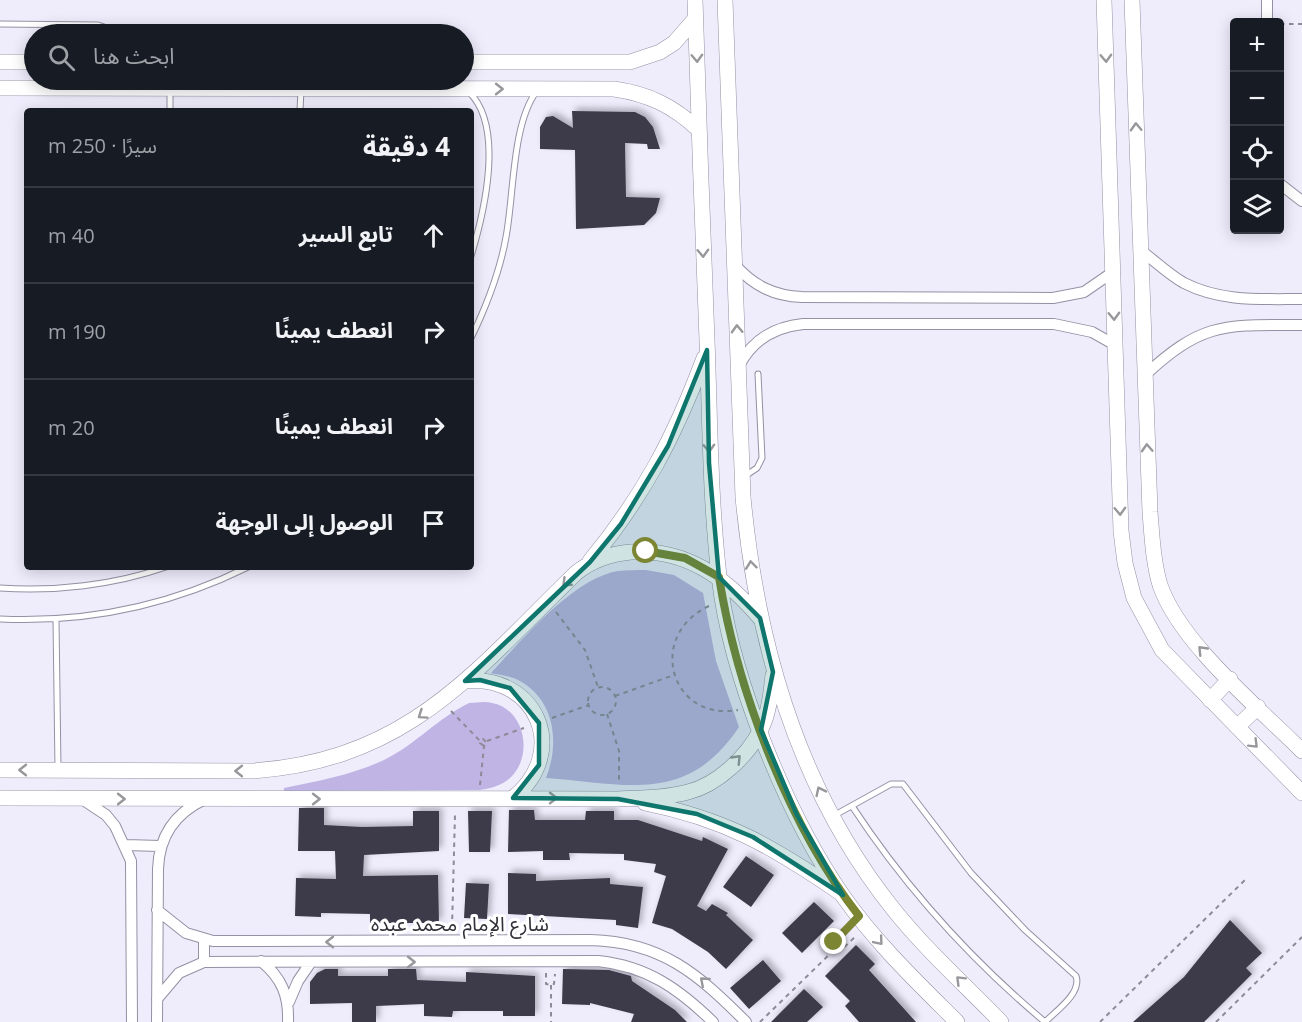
<!DOCTYPE html>
<html lang="ar">
<head>
<meta charset="utf-8">
<style>
	:root { --surface:#171b24; --page:#20242c; --text:#f1f3f6; --muted:#9ea1a6; --line:#363941 }
	body { margin:0; font-family:"Open Sans","Noto Sans Arabic",sans-serif; background:var(--page); color:var(--text); direction:rtl }
	.controls { position:absolute; right:18px; top:18px; display:grid; overflow:hidden; border-radius:6px; box-shadow:0 3px 15px #0003 }
	.controls button { width:54px; height:54px; display:grid; place-items:center; padding:0; border:0; border-bottom:2px solid var(--line); background:var(--surface); color:var(--text); font:30px sans-serif }
	.stop { position:absolute; width:18px; height:18px; margin:-14px; border:4px solid #7c8632; border-radius:50%; background:#fff }
	.stop.end { background:#7c8632; border-color:#fff; box-shadow:0 2px 6px #0008 }
	.list { margin:0; padding:0; list-style:none }
	h2 { display:flex; justify-content:space-between; align-items:center; height:78px; margin:0; padding:0 24px; font-size:26px }
	h2 small { font-size:20px; font-weight:400; color:var(--muted) }
	.list li { display:grid; grid-template-columns:39px 1fr auto; gap:18px; align-items:center; box-sizing:border-box; height:96px; padding:0 24px; border-top:2px solid var(--line) }
	.list b { display:block; font-size:22px; white-space:nowrap }
	.list em { font-size:20px; font-style:normal; color:var(--muted) }
	.icon { flex:none; width:33px; height:33px; fill:none; stroke:currentColor; stroke-width:2; stroke-linecap:round; stroke-linejoin:round }
	.map { position:relative; flex:none; width:1302px; height:1022px; overflow:hidden; direction:ltr }
	.search { position:absolute; background:var(--surface); box-shadow:0 3px 15px #0003; left:24px; top:24px; width:450px; height:66px; display:flex; align-items:center; gap:15px; box-sizing:border-box; padding:0 21px; border-radius:33px; color:var(--muted); font-size:22px }
	.panel { position:absolute; background:var(--surface); box-shadow:0 3px 15px #0003; left:24px; top:108px; width:450px; height:462px; border-radius:6px; direction:rtl }
	.map>svg:first-child { display:block }
	.green { fill:#bfb4e4 }
	.building { fill:#3e3a4a; filter:url(#shadow) }
	.lines { fill:none; stroke-linecap:round; stroke-linejoin:round }
	.lane-casing { stroke:#9591a4; stroke-width:7 }
	.street-casing { stroke:#9591a4; stroke-width:12 }
	.secondary-casing { stroke:#9591a4; stroke-width:16 }
	.path { stroke:#8d8b97; stroke-width:2; stroke-dasharray:4.5 4.5; stroke-linecap:butt }
	.lane { stroke:#fff; stroke-width:5 }
	.street { stroke:#fff; stroke-width:10 }
	.secondary { stroke:#fff; stroke-width:15 }
	.oneway { stroke:#98989c }
	.route { stroke:#7c8632; stroke-width:8 }
	.marked { fill:#0f766e; fill-opacity:0.2; stroke:#0f766e; stroke-width:4.5; stroke-linejoin:round }
	.labels { text-anchor:middle; dominant-baseline:central; stroke-width:6; stroke-linejoin:round; paint-order:stroke }
	.street-label { font-size:20px; fill:#323038; stroke:#fff }
</style>
</head>
<body>
<div class="map">
<svg width="1302" height="1022" viewBox="0 0 1302 1022">
	<defs>
		<filter id="shadow"><feDropShadow dx="3.5" dy="-3.5" stdDeviation="3" flood-color="#0004"/></filter>
	</defs>
	<rect width="100%" height="100%" fill="#efecfc"/>
	<path class="green" d="M646,570l28,5 29,18 13,68 23,66c-52,78 -112,57 -193,51 14,-35 9,-79 -28,-98 -7,-4 -19,-5 -27,-7 30,-32 82,-95 127,-102 9,-1 19,-1 28,-1z
		M469,703c7,0 16,-2 23,0 33,6 42,53 18,75 -9,8 -19,10 -30,12l-196,1v-3c34,-7 68,-13 100,-28 31,-15 54,-42 85,-57z"/>
	<path class="building" d="M572,111l63,1 10,5 8,10 7,22h-12l-1,-5 -22,-1 1,54 34,1 -4,15 -12,12 -68,4 -1,-79 -35,-1v-22l6,-10 7,-1 20,12z
		M299,808h25v17l38,2 51,-1v-15h26v40l-75,4 -1,21 75,-1 1,48h-69v-9l-49,-1v4l-26,-1 1,-38 40,1 -1,-28h-37z
		M509,810h25l1,10h50l1,-9h28v9h24l64,21 1,-4 25,12 -31,57 9,5 6,-7 16,9 -2,2 27,25 -27,29 -18,-17 -36,-23 -20,-6 14,-47 -12,-4 2,-8 -32,-4v-6l-55,-1 1,7h-27v-9l-35,1z
		M468,811h24l-2,41h-21z
		M746,856l28,19 -23,32 -28,-20z
		M508,873l28,1v7l74,-3v6l33,3 -5,41 -22,-3v-5l-108,-6z
		M466,883l23,1 -2,35 -23,-1z
		M814,902l20,19 -32,32 -20,-20z
		M1230,920l32,33 -16,15 6,6 -48,48h-71l51,-45z
		M856,945l19,19 -6,6 47,52h-57l-14,-16 5,-5 -25,-25z
		M763,960l18,21 -32,28 -19,-21z
		M325,969h13v7h50v-7h28l1,11 49,2v-10l69,4v40h-32v-5h-50l-1,6 -28,-1v-12l-48,2v16h-24v-19l-42,1v-22l7,-9z
		M563,969l46,1 22,6 1,5 43,29 12,12h-56l3,-8 -44,-11v2l-28,-1z
		M804,989l19,18 -16,15h-36z"/>
	<g class="lines">
		<defs>
			<path id="lane" d="M0,24l98,1 12,4 5,5
				M170,90v21
				M469,92c36,35 15,121 2,164
				M300,111l1,-22
				M471,338c15,-31 29,-67 35,-101 8,-42 6,-112 30,-145
				M745,476l12,-8 5,-10 -4,-84
				M0,588c54,4 114,-3 166,-21
				M0,619c87,4 171,-14 248,-52
				M56,619l2,150
				M852,806c54,82 118,153 193,216
				M835,815l56,-31h12l68,89 54,57 51,46c6,17 -20,35 -31,46"/>
			<path id="street" d="M1267,22v-22
				M1280,184l22,17
				M1139,249c15,11 29,25 45,34 37,19 77,16 118,16
				M735,265c19,21 39,31 67,32l251,1 31,-6 29,-20
				M739,366c13,-26 35,-39 64,-42h251l38,8 23,13
				M1144,376c59,-55 81,-51 158,-51
				M82,799l24,16 9,11 16,35 1,161
				M126,845l34,1
				M157,910l29,23 27,8 378,-1c71,2 107,34 155,82
				M204,939v23
				M261,961c21,17 28,35 27,61
				M157,999l22,-26 25,-11 394,-1c49,5 81,28 115,61
				M289,1002l9,-21 13,-19
				M157,1022l1,-153c1,-33 17,-56 47,-70"/>
			<path id="secondary" d="M695,0c4,113 7,227 12,340 3,79 3,157 12,236 11,99 67,238 124,320 33,47 74,86 114,126
				M725,0l18,497c14,148 56,295 151,413 32,40 71,75 107,112
				M1104,0l17,531 4,32 9,35 28,52 140,143
				M1132,0l18,512c2,24 3,49 10,73 20,58 98,122 142,166
				M0,62h34
				M464,62h166l30,-10 14,-9 21,-24
				M0,88l614,1c35,5 59,17 85,41
				M590,561c53,-64 85,-125 114,-203
				M465,681c72,-7 105,71 48,117
				M1210,700l20,-21
				M1237,727l21,-20
				M0,770l252,1c156,-11 220,-97 324,-198 16,-13 33,-19 55,-21 55,-4 95,26 129,66
				M0,798l618,1c23,-1 47,-1 70,-7 29,-7 60,-36 73,-63 8,-16 10,-36 12,-54
				M645,803c80,16 127,43 194,89"/>
		</defs>
		<use href="#lane" class="lane-casing"/>
		<use href="#street" class="street-casing"/>
		<use href="#secondary" class="secondary-casing"/>
		<path class="path" d="M1280,24h22
			M709,606c-63,29 -39,116 29,104
			M556,612l29,38 13,37
			M588 701a14 14 0 1 1 28 0a14 14 0 1 1-28 0Z
			M615,696l59,-21
			M451,711l29,30
			M607,714l12,37v33
			M552,718l37,-13
			M487,741l37,-13
			M480,785l4,-39 3,-3 -4,-4 -3,4 4,3
			M848,927l-14,19 7,4 15,-14
			M452,928l3,-114
			M546,973v11l5,1 3,-1 1,-10
			M551,985v37
			M760,1022l76,-74
			M1100,1022l147,-144
			M1216,1022l86,-85"/>
		<use href="#lane" class="lane"/>
		<use href="#street" class="street"/>
		<use href="#secondary" class="secondary"/>
	</g>
	<defs><path id="oneway-chevron" d="M-2-3.5L2.5 0L-2 3.5" fill="none" stroke-width="1.6" stroke-linecap="round" stroke-linejoin="round" transform="scale(1.5)"/></defs>
	<g class="oneway">
		<use href="#oneway-chevron" transform="translate(697 58) rotate(88)"/>
		<use href="#oneway-chevron" transform="translate(1106 58) rotate(88)"/>
		<use href="#oneway-chevron" transform="translate(499 89)"/>
		<use href="#oneway-chevron" transform="translate(1136 127) rotate(-92)"/>
		<use href="#oneway-chevron" transform="translate(703 253) rotate(88)"/>
		<use href="#oneway-chevron" transform="translate(1114 316) rotate(88)"/>
		<use href="#oneway-chevron" transform="translate(737 329) rotate(-92)"/>
		<use href="#oneway-chevron" transform="translate(709 448) rotate(88)"/>
		<use href="#oneway-chevron" transform="translate(1147 448) rotate(-93)"/>
		<use href="#oneway-chevron" transform="translate(1120 511) rotate(88)"/>
		<use href="#oneway-chevron" transform="translate(751 565) rotate(-97)"/>
		<use href="#oneway-chevron" transform="translate(566 583) rotate(136)"/>
		<use href="#oneway-chevron" transform="translate(1202 650) rotate(-134)"/>
		<use href="#oneway-chevron" transform="translate(422 715) rotate(146)"/>
		<use href="#oneway-chevron" transform="translate(1254 744) rotate(45)"/>
		<use href="#oneway-chevron" transform="translate(737 759) rotate(-46)"/>
		<use href="#oneway-chevron" transform="translate(23 770) rotate(-180)"/>
		<use href="#oneway-chevron" transform="translate(239 771) rotate(-180)"/>
		<use href="#oneway-chevron" transform="translate(820 791) rotate(-116)"/>
		<use href="#oneway-chevron" transform="translate(553 798)"/>
		<use href="#oneway-chevron" transform="translate(121 799)"/>
		<use href="#oneway-chevron" transform="translate(316 799)"/>
		<use href="#oneway-chevron" transform="translate(879 941) rotate(50)"/>
		<use href="#oneway-chevron" transform="translate(330 942) rotate(180)"/>
		<use href="#oneway-chevron" transform="translate(411 962)"/>
		<use href="#oneway-chevron" transform="translate(960 980) rotate(-135)"/>
		<use href="#oneway-chevron" transform="translate(704 981) rotate(-139)"/>
	</g>
	<g class="lines">
		<path class="route" d="M646,551l39,7 34,19c18,113 69,248 140,339l-25,26"/>
	</g>
	<path class="marked" d="M707,350l2,113 10,114 41,41 13,54 -12,58 36,85 46,80 -90,-58 -56,-23 -79,-15 -105,-1 26,-33v-42l-29,-35 -30,-8 -15,1 125,-119 31,-38 47,-78z"/>
	<g class="labels">
		<g class="street-label">
			<text x="460" y="923">شارع الإمام محمد عبده</text>
		</g>
	</g>
</svg>
<div class="controls">
<button>+</button>
<button>−</button>
<button><svg class="icon" aria-label="locate" viewBox="0 0 24 24"><circle cx="12" cy="12" r="6"/><path d="M12 2v4M12 18v4M2 12h4M18 12h4"/></svg></button>
<button><svg class="icon" aria-label="layers" viewBox="0 0 24 24"><path d="M12 4l9 5-9 5-9-5zM3 14l9 5 9-5"/></svg></button>
</div>
<div class="stop" style="left:646px;top:551px"></div>
<div class="stop end" style="left:834px;top:942px"></div>
<div class="search"><svg class="icon" aria-label="search" viewBox="0 0 24 24"><circle cx="10" cy="10" r="6"/><path d="M15 15l6 6"/></svg>ابحث هنا</div>
<section class="panel">
<h2>4 دقيقة<small>سيرًا · 250 m</small></h2>
<ul class="list">
<li><svg class="icon" aria-label="ahead" viewBox="0 0 24 24"><path d="M12 20V5M6 11l6-6 6 6"/></svg><div><b>تابع السير</b></div><em>40 m</em></li>
<li><svg class="icon" aria-label="right" viewBox="0 0 24 24"><path d="M7 20v-9h11M14 6l5 5-5 5"/></svg><div><b>انعطف يمينًا</b></div><em>190 m</em></li>
<li><svg class="icon" aria-label="right" viewBox="0 0 24 24"><path d="M7 20v-9h11M14 6l5 5-5 5"/></svg><div><b>انعطف يمينًا</b></div><em>20 m</em></li>
<li><svg class="icon" aria-label="arrive" viewBox="0 0 24 24"><path d="M6 21V4h12l-3 4 3 4H6"/></svg><div><b>الوصول إلى الوجهة</b></div></li>
</ul>
</section>
</div>
</body>
</html>
